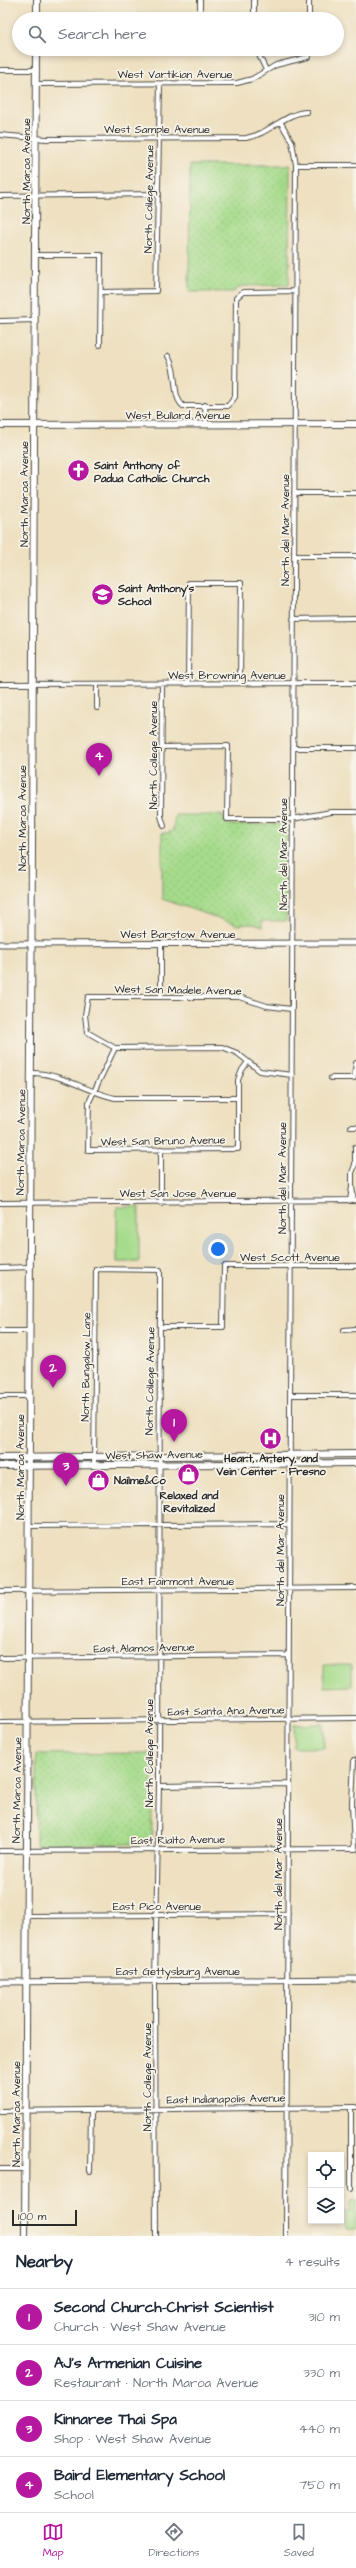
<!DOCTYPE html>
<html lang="en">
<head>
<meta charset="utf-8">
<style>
	:root { --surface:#fff; --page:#f2f2f3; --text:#1f2937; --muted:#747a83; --line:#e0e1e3; --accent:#b5179e }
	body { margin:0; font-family:"Architects Daughter",sans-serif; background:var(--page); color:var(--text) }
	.controls { position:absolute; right:12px; bottom:12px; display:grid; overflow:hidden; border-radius:0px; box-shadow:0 2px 6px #0003 }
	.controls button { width:36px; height:36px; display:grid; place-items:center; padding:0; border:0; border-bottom:1px solid var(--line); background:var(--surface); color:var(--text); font:20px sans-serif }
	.scale { position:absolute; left:12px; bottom:10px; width:65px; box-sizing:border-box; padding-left:4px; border:2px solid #2b2b2b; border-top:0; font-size:11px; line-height:14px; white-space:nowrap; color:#2b2b2b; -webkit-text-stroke:3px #f7f3e8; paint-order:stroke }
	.you { position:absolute; left:218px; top:1249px; width:14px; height:14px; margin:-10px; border:3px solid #fff; border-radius:50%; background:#1a73e8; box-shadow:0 0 0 6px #1a73e833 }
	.badge { display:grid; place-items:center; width:26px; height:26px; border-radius:50%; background:var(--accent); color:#fff; font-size:13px; font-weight:700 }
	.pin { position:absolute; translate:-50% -33px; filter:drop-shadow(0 1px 2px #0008) }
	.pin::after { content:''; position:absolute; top:21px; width:14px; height:12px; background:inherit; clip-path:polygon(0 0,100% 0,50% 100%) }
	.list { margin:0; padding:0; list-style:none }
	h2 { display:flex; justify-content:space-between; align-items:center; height:52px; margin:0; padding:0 16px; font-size:17px }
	h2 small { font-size:13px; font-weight:400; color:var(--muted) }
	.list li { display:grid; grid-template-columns:26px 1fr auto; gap:12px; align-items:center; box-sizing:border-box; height:56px; padding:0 16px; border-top:1px solid var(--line) }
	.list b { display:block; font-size:15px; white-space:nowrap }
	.list p { margin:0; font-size:13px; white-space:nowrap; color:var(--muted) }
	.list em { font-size:13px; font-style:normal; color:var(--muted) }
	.icon { flex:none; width:22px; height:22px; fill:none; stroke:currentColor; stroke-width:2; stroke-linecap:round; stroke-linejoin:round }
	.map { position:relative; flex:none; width:356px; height:2236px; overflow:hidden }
	.search { position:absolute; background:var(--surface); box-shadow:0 2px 6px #0003; left:12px; right:12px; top:12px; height:44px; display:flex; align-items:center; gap:10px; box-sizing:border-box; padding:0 14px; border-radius:22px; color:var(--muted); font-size:15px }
	.sheet { height:276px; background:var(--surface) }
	nav { display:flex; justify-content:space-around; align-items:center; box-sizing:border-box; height:56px; border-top:1px solid var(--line); background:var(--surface); font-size:11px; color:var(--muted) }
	nav a { display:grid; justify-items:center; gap:2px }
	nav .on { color:var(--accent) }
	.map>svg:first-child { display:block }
	.green { fill:#a6db8b; stroke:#68835b }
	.park { fill:url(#park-dots); stroke:#68835b }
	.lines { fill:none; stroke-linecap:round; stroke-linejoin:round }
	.minor-casing { stroke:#484641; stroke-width:6 }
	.tertiary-casing { stroke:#484641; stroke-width:7 }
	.secondary-casing { stroke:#484641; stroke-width:8 }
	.primary-casing { stroke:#484641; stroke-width:8 }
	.minor { stroke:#fff; stroke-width:4 }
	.tertiary { stroke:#fff; stroke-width:5 }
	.secondary { stroke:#fff; stroke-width:6 }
	.primary { stroke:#fff; stroke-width:6 }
	.labels { text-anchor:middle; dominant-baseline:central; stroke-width:3.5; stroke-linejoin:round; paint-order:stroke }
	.street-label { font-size:11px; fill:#2b2b2b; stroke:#f7f3e8 }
	.poi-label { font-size:11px; font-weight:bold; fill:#2b2b2b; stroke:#f7f3e8; text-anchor:start }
</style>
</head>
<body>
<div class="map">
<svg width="356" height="2236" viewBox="0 0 356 2236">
	<defs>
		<pattern id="park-dots" width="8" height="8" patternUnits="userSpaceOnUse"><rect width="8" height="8" fill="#a6db8b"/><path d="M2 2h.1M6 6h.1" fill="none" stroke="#8fbc78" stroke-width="1.8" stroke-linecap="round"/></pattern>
	</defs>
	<rect width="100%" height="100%" fill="#f7f3e8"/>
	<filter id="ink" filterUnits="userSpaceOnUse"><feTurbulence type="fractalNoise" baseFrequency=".025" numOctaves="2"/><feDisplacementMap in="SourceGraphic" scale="8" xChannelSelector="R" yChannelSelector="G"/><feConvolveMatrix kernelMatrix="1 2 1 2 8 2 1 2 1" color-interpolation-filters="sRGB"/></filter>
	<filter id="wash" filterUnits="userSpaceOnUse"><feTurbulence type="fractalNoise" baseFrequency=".012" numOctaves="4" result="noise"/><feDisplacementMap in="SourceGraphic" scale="16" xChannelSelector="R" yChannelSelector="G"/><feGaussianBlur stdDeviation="0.9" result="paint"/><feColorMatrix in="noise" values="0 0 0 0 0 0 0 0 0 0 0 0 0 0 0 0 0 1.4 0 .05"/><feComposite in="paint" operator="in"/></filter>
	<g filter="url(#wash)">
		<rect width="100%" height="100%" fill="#eee0c0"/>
		<path class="green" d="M117,1207h22v55h-22z
			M324,1665h28v21l-28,1z
			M324,1724v24h-30v-23z
			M356,2200v30h-11v-19h6v-10z"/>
		<path class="park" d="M190,165h100l-1,120 -47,1 -9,6h-44z
			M175,815h47l3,7 6,3 56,-1 -1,97h-24v6l-8,-3 -16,1 -76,-26v-66h6l5,-3z
			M152,1753v91l-116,1v-91z"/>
	</g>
	<g filter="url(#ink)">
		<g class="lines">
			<defs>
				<path id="minor" d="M309,0v19
					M200,19v-19
					M254,19v-19
					M256,49l10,21
					M0,70h36
					M36,84l201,-1 15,-4 24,-14 32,-8 1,-8
					M281,123l11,19 4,23 -10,2071
					M0,135l46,4 200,-1c22,-3 40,-26 61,-26
					M296,165h60
					M0,196l159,-2
					M35,255h66l-1,90
					M101,292l55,-1 4,-207
					M0,321l35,-1
					M168,356c11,18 3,39 15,50h45l7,-9 1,-99 7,-6 51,-1
					M205,405l1,19
					M294,493h62
					M294,556h62
					M293,619l63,-1
					M0,684l356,-1
					M97,684v24
					M162,684l-1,132 3,10
					M188,684l1,-101h52l-1,100
					M162,747l66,-1 -1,73h65l39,-7h25
					M293,748h63
					M161,997v-53
					M291,1009l-24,-3 -28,-9h-151l-3,18 2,17 28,16 107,-1 15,6 23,18 32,4
					M115,1048l-26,54 -1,48 150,-1v-69l4,-10 5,-7
					M32,1073c30,0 54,19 83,25h123
					M331,1078h23l2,-15
					M351,1127h5
					M161,1149v54
					M355,1163v-16
					M352,1186v-13l4,-11
					M350,1201l2,-15 2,15
					M0,1203l356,-3
					M0,1268l30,-1
					M160,1327h63l1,-61h132
					M344,1330l12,-1
					M0,1331h29
					M290,1395h66
					M0,1396h29
					M94,1466l2,-197 64,1 -1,516 -4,194 1,256
					M30,1526l259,-2
					M0,1591l356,-3
					M0,1658l288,-3
					M0,1722l356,-4
					M354,1760l-2,43 2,46
					M159,1786l128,-2
					M0,1851l356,-2
					M26,1916l262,-2
					M351,2107v82
					M0,2111l356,-4
					M0,2169h26
					M90,2171l1,-61"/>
				<path id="tertiary" d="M0,944l356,-1
					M0,1982l356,-3"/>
				<path id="secondary" d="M37,19v-19
					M25,2236l11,-2187"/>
				<path id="primary" d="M0,425l356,-1
					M0,1458l356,-4
					M0,1466l356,-3"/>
			</defs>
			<use href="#minor" class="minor-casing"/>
			<use href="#tertiary" class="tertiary-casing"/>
			<use href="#secondary" class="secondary-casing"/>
			<use href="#primary" class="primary-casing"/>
			<use href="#minor" class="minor"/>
			<use href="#tertiary" class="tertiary"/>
			<use href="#secondary" class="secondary"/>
			<use href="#primary" class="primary"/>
		</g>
	</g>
	<defs>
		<symbol id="church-disc" viewBox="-11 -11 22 22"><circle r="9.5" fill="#b5179e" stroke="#f7f3e8"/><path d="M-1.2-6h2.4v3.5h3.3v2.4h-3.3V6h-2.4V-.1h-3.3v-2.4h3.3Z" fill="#fff"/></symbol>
		<symbol id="school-disc" viewBox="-11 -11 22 22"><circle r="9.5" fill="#b5179e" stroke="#f7f3e8"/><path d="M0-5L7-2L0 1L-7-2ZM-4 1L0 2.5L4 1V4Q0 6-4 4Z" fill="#fff"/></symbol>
		<symbol id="hospital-disc" viewBox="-11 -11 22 22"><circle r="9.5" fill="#b5179e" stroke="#f7f3e8"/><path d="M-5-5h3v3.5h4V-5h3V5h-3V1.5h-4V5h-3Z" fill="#fff"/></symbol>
		<symbol id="shop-disc" viewBox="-11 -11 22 22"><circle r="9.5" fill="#b5179e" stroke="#f7f3e8"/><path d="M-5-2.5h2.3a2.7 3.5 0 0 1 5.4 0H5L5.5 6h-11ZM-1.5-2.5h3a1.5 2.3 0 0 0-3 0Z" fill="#fff"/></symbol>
	</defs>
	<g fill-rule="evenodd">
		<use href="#church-disc" x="66" y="458" width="25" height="25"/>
		<use href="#school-disc" x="90" y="582" width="25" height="25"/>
		<use href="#hospital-disc" x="258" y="1426" width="25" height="25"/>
		<use href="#shop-disc" x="176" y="1462" width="25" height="25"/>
		<use href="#shop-disc" x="86" y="1468" width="25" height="25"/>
	</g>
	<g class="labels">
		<g class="street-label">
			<text x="175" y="74">West Vartikian Avenue</text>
			<text x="157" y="129">West Sample Avenue</text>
			<text transform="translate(26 171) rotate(-90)">North Maroa Avenue</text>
			<text transform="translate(149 199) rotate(-89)">North College Avenue</text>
			<text x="178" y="415">West Bullard Avenue</text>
			<text transform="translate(24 494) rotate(-90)">North Maroa Avenue</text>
			<text transform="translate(285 530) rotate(-90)">North del Mar Avenue</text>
			<text x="227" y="675">West Browning Avenue</text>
			<text transform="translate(153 755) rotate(-90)">North College Avenue</text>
			<text transform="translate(22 818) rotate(-90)">North Maroa Avenue</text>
			<text transform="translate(283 854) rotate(-90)">North del Mar Avenue</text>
			<text x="178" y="934">West Barstow Avenue</text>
			<text transform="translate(178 990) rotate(1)">West San Madele Avenue</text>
			<text transform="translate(163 1141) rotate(-1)">West San Bruno Avenue</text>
			<text transform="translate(21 1142) rotate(-89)">North Maroa Avenue</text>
			<text transform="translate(282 1178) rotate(-90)">North del Mar Avenue</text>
			<text x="178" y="1193">West San Jose Avenue</text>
			<text x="290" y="1257">West Scott Avenue</text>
			<text transform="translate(86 1367) rotate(-89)">North Bungalow Lane</text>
			<text transform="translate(150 1381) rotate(-89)">North College Avenue</text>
			<text transform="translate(154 1455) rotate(-1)">West Shaw Avenue</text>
			<text transform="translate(20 1467) rotate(-90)">North Maroa Avenue</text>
			<text transform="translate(280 1550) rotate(-90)">North del Mar Avenue</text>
			<text x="178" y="1581">East Fairmont Avenue</text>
			<text transform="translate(144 1648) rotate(-1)">East Alamos Avenue</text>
			<text transform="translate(226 1711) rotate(-1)">East Santa Ana Avenue</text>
			<text transform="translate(149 1753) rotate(-90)">North College Avenue</text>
			<text transform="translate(17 1790) rotate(-89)">North Maroa Avenue</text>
			<text transform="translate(178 1840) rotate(-1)">East Rialto Avenue</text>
			<text transform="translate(278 1874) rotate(-90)">North del Mar Avenue</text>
			<text x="157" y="1906">East Pico Avenue</text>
			<text x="178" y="1971">East Gettysburg Avenue</text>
			<text transform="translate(147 2077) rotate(-90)">North College Avenue</text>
			<text transform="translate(226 2099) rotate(-1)">East Indianapolis Avenue</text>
			<text transform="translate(16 2114) rotate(-90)">North Maroa Avenue</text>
		</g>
		<g class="poi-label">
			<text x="94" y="465">Saint Anthony of<tspan x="94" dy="13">Padua Catholic Church</tspan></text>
			<text x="118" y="588">Saint Anthony's<tspan x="118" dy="13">School</tspan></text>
			<text x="271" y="1458" text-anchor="middle">Heart, Artery, and<tspan x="271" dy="13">Vein Center - Fresno</tspan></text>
			<text x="114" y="1480">Nailme&amp;Co</text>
			<text x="189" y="1495" text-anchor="middle">Relaxed and<tspan x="189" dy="13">Revitalized</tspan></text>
		</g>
	</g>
</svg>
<div class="controls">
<button><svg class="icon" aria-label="locate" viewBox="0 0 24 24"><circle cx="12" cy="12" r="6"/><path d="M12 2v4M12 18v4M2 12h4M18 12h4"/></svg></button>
<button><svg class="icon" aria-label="layers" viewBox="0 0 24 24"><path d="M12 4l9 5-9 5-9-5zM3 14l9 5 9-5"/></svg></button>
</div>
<div class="scale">100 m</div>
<div class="you"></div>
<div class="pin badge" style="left:174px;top:1442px">1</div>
<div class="pin badge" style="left:53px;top:1388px">2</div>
<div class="pin badge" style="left:66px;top:1486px">3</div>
<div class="pin badge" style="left:99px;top:776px">4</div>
<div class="search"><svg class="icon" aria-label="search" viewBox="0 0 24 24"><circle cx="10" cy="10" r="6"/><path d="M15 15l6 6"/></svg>Search here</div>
</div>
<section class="sheet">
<h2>Nearby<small>4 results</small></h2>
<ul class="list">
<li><span class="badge">1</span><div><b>Second Church-Christ Scientist</b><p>Church · West Shaw Avenue</p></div><em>310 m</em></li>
<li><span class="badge">2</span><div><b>AJ's Armenian Cuisine</b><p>Restaurant · North Maroa Avenue</p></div><em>330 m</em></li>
<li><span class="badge">3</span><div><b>Kinnaree Thai Spa</b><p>Shop · West Shaw Avenue</p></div><em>440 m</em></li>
<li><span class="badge">4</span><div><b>Baird Elementary School</b><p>School</p></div><em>750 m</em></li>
</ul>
</section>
<nav>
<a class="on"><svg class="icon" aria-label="map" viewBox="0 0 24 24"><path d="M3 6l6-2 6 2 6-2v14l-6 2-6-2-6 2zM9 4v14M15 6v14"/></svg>Map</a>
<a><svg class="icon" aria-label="directions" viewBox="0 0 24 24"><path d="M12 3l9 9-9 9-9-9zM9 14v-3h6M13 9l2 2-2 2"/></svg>Directions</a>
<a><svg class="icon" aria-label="saved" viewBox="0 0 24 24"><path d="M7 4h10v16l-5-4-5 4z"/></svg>Saved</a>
</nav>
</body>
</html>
